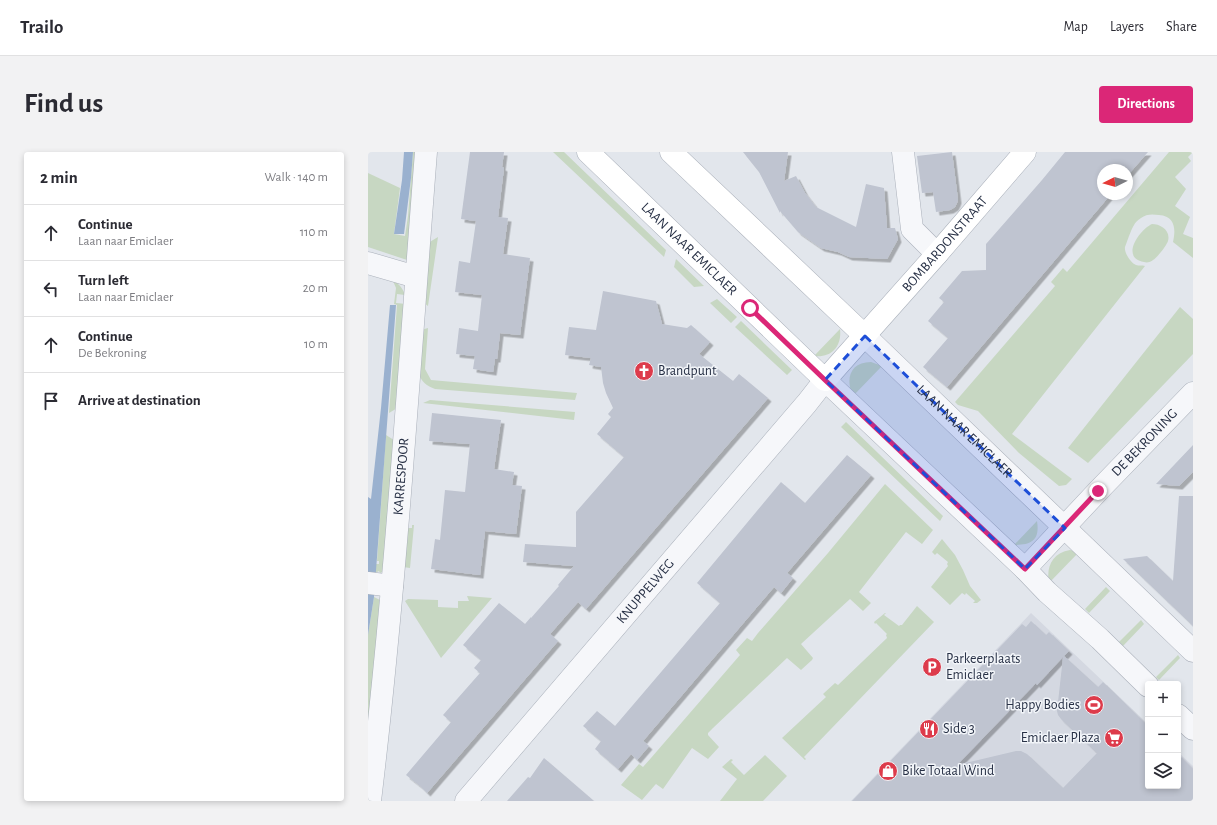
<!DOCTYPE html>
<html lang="en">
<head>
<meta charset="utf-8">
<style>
	:root { --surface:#fff; --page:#f2f2f3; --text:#2b2b33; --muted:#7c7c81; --line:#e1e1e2; --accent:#db2777 }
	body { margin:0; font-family:"Alegreya Sans",sans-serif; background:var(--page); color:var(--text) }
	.controls { position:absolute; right:12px; bottom:12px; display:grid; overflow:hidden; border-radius:4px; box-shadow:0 2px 6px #0003 }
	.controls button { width:36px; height:36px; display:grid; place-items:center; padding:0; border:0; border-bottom:1px solid var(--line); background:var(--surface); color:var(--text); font:20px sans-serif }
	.compass { position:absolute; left:729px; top:12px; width:36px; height:36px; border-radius:50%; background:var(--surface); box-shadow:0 2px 6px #0003; rotate:265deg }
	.stop { position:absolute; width:12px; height:12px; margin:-9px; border:3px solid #db2777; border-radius:50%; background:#fff }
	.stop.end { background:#db2777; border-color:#fff; box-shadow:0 1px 4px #0008 }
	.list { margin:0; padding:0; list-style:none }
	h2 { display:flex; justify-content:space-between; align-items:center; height:52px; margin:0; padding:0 16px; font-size:17px }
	h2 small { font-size:13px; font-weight:400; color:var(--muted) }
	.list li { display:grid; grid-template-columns:26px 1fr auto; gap:12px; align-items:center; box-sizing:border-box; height:56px; padding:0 16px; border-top:1px solid var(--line) }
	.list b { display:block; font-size:15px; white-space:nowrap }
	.list p { margin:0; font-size:13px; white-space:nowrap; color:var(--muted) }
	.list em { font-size:13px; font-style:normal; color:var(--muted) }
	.icon { flex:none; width:22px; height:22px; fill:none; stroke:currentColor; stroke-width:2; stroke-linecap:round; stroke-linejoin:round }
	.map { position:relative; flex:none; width:825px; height:649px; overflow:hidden; border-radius:4px }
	header { display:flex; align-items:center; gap:24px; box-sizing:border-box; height:56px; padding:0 20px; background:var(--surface); border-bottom:1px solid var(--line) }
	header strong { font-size:19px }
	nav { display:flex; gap:22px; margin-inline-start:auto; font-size:14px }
	.intro { display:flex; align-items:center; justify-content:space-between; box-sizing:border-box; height:96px; padding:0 24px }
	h1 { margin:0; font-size:28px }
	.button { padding:10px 18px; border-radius:4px; background:var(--accent); color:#fff; font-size:14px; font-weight:700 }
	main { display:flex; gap:24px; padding:0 24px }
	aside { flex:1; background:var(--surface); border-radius:4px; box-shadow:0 2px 6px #0003 }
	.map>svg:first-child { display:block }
	.built { fill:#d4d8e1 }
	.green { fill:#c7d7c2 }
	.water { fill:#9ab1cf }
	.building { fill:#bfc4d0; fill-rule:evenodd; filter:url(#shadow) }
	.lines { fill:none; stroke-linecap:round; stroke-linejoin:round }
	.street-casing { stroke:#aab0ba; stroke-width:23 }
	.secondary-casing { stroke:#aab0ba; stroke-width:23 }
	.street { stroke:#f6f7fa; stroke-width:22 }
	.secondary { stroke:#fff; stroke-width:22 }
	.route { stroke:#db2777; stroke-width:5 }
	.marked { fill:#1d4ed8; fill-opacity:0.2; stroke:#1d4ed8; stroke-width:3; stroke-dasharray:8 5; stroke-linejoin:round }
	.labels { text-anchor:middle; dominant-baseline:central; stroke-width:3; stroke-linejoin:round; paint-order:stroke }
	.street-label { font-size:14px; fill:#283146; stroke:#f2f5f9 }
	.poi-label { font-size:14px; fill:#283146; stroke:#f2f5f9; text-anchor:start }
</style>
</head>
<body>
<header>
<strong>Trailo</strong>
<nav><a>Map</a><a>Layers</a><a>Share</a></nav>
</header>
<div class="intro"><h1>Find us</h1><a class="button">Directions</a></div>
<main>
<aside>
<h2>2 min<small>Walk · 140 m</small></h2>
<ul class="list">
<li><svg class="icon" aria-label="ahead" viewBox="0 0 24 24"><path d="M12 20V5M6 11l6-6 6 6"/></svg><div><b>Continue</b><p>Laan naar Emiclaer</p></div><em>110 m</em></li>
<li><svg class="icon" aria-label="left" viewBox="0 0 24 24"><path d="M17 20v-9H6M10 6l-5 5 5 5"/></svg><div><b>Turn left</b><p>Laan naar Emiclaer</p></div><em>20 m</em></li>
<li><svg class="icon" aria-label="ahead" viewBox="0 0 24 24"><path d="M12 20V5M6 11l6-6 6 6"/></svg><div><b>Continue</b><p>De Bekroning</p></div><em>10 m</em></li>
<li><svg class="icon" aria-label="arrive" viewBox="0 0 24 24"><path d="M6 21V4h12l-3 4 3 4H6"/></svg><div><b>Arrive at destination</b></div></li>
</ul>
</aside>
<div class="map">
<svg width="825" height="649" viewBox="0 0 825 649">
	<defs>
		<filter id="shadow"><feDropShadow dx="3.5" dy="3.5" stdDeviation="0" flood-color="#0004"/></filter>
	</defs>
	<rect width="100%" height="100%" fill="#e2e6ec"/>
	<path class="built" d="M663,461l117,111v62h30v-34l15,14v35h-342z"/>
	<path class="green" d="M45,0h5l-11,108 -39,-13v-74l32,15 -6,46 11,2 3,-20z
		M185,0h11l102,98 -2,7z
		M801,0h24l-5,5 3,4 -16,16 11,12 -11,17 15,11 -7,17 10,4v20l-20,-16c3,-13 2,-26 -14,-27 -7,-1 -13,-1 -18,3 -7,4 -9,11 -12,18 -1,3 -3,8 -4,11 -1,6 6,16 11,18 3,1 6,0 9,1l-133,168 60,45 -6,6 -7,1 -40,-33 -41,-42 -20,-6 -3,-3 100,-116 -4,-4 12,-14 4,4z
		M784,72c8,0 19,6 16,17 -1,4 -11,17 -15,19 -2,2 -6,3 -9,2 -24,-4 -5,-32 8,-38z
		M70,85l-10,69 -4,-3 4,-60z
		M308,107l28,27 -10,1 -20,-20z
		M25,129c6,2 10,8 12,14l-8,-1 -1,9 11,1 -8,103 -10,6 8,-108 -3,-1 2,-16z
		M349,147l20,18 -6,6 -21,-20z
		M812,155l13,12v35l-105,109 -20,-15z
		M373,169l51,49 -5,5 -52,-48z
		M60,176l-3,41 6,11 146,13 -2,7 -140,-11c-8,-3 -14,-7 -16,-16l2,-43z
		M472,177c2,17 -8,29 -26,27z
		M503,210l11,4 -29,30c-8,-17 -3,-34 18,-34z
		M62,248l145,12 -1,8 -151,-17z
		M478,270l97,94 -3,5 -99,-94z
		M18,283l11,7 -13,129 -4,2 -1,-2 -4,2 1,-9h3v-3h-2z
		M517,332l48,46 -11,14 -16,-12 -47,60 12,11 -8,8 -13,-12 -49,45 12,14 -1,2 -11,10 -14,-12 -74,70 -5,5v2l11,12 -11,12 -16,-11 -29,41 -7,-5 -1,1 -13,15 -21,-15 18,-21 4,3 8,-9 89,-103 -4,-5 11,-12 5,3 6,-8 70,-80z
		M669,369c3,19 -5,24 -23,24z
		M44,373h2l-4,43 -7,-1 2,-39h7z
		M574,387l13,16 8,15 7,16 11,14 -4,3h-4l2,-2 -9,-8 -1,2 -3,-2 -12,12 -19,-18 17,-21 -1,-2 1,-2 -11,-9 -2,2 -3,-3z
		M702,398l9,2 -30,31c-3,-16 3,-30 21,-33z
		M738,435l4,4 -21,22 -4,-4z
		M99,444l25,2 -51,60 -36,-57 3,-2 30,1v7l20,1v-7h11z
		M6,445l8,4 -14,142v-108z
		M549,454l17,16 -130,135 2,2 -1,1 -23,-22 44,-41 -3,-3 12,-11 3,2 49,-47 -1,-3 1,-1 -11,-11 -1,1 -1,-2 11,-9h1l-2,2 15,11 1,-1h2z
		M773,468l3,4 -21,22 -4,-4z
		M810,503l2,3 -21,22 -3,-3z
		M397,603l22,21 -24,25h-43l17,-22 -15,-12 9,-8 2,1 -2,2 13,13z"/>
	<path class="water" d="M36,0h9l-2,26 -7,56h-10l8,-54z
		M22,153h6l-22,292 -6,38v-138l3,2 10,-91z"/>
	<path class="building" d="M102,0h34l-2,15 2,1 -6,49 10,1 -5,36 27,4 -10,77 -20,-2 -3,26h-2l-2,13 -20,-3 2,-13 -19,-2 3,-26 19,3 4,-36 -27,-3 4,-31 11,2 6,-42 -15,-2z
		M375,0h45l-4,29 12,-5 9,17 11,14 40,20 10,-43 18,4 3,40h8l3,11 -11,20 -38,-2 -11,-5 -17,-4 -23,-16 -18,-21v2l-21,-41z
		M584,0l6,48 -1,3 -2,4 -5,3 -14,2 -3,-20 -11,1 -5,-37z
		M697,0h83l-21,24v-6h-24v24h8l-164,193 -24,-20 25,-29 -20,-17 16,-19 -5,-4 23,-27 24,-1v-26l56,-64z
		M235,139l53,10 6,23 25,4 4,-3 19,17 -11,12 34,27 6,-7 29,24 -182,211 -8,-7 -28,32 8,7 -131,152 -7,-7 -14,-11 45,-53 -8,-7 37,-42 -6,-5 7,-8 -18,-15 36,-42 26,21 6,-7v1l28,-32 -1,-1 16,-19 -51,-4 2,-18 51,3v-35l48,-55 -27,-23 14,-17 -3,-3 5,-6 -7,-15 -3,-10 -2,-16 -12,-2 2,-7 -26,-3 4,-28 27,3z
		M64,261l69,7 -7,49 20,3 -2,13 10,1 -6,48 -31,-3 -5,44 -49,-6 4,-30 5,1 5,-50 20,2 5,-48 -41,-3z
		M825,293v27l-14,14 -23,-2z
		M479,303l24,20 -84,98 6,5 -12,15 -7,-6 -131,154 6,5 -12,14 -6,-6 -13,15 -23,-20 6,-8 -18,-15 14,-15 18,15 105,-123 -23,-20 84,-101 24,21z
		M811,344h14v130l-70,-67 24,-3 26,25z
		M663,469l15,14 3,-3 20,19 -5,5 34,31 5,-5 45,44v60h30v-32l15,15v32h-341l170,-177 4,3zM695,505l-6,54 1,4 3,4 36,34 -34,35 -36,-34 -6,-3h-5l-59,14 79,-82 1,2z
		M176,606l50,43h-87l21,-24 2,1z"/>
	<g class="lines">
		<defs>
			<g id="street">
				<path d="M535,0l9,77 25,25"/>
				<path d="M0,111l48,14"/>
				<path id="s1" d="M497,184l328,315"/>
				<path id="s2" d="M657,417l73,-78 95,-98"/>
				<path d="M0,431l24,3"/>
				<path d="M810,563l15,14"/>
				<path id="s3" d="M2,649c26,-216 39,-433 56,-649"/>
				<path id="s4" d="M98,649l341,-398 18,-23 200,189 22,23 53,47 48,47"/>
			</g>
			<g id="secondary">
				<path id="s5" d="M220,0l237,228 112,-126 88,-102"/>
				<path d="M303,0l194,184"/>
			</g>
		</defs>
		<use href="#street" class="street-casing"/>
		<use href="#secondary" class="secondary-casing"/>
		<use href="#street" class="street"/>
		<use href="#secondary" class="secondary"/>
	</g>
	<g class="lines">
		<path class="route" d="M382,156l75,72 200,189 73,-78"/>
	</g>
	<path class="marked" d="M497,184l200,192 -40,41 -200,-189z"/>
	<defs>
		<symbol id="church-disc" viewBox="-11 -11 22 22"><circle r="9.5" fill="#dd3b4b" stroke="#f2f5f9"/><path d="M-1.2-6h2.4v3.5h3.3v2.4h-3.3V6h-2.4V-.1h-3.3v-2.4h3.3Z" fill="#fff"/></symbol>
		<symbol id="parking-disc" viewBox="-11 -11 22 22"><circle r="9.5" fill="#dd3b4b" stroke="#f2f5f9"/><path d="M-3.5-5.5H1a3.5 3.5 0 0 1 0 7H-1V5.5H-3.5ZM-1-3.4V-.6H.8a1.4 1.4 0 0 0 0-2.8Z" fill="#fff"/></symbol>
		<symbol id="stadium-disc" viewBox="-11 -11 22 22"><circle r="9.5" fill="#dd3b4b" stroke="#f2f5f9"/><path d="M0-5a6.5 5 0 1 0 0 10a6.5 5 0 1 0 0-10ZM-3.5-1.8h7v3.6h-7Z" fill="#fff"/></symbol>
		<symbol id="restaurant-disc" viewBox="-11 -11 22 22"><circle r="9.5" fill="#dd3b4b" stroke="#f2f5f9"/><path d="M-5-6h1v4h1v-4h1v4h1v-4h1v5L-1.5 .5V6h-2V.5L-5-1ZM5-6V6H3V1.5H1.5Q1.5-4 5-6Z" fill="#fff"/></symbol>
		<symbol id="supermarket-disc" viewBox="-11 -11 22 22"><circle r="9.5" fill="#dd3b4b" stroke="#f2f5f9"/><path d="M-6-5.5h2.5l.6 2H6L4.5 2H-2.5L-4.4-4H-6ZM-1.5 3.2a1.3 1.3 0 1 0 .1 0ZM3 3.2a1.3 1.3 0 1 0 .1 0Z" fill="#fff"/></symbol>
		<symbol id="shop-disc" viewBox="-11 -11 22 22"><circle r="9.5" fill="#dd3b4b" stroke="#f2f5f9"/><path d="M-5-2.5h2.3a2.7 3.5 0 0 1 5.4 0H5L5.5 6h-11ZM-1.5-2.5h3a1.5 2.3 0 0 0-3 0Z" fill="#fff"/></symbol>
	</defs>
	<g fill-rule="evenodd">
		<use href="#church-disc" x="265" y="208" width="22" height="22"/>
		<use href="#parking-disc" x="553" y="504" width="22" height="22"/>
		<use href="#stadium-disc" x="715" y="542" width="22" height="22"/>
		<use href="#restaurant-disc" x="550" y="566" width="22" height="22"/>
		<use href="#supermarket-disc" x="735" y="575" width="22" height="22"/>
		<use href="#shop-disc" x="509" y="608" width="22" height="22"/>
	</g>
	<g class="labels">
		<g class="street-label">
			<text stroke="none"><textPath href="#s5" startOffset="510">BOMBARDONSTRAAT</textPath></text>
			<text stroke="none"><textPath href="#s5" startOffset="140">LAAN NAAR EMICLAER</textPath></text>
			<text stroke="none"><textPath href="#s1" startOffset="138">LAAN NAAR EMICLAER</textPath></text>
			<text stroke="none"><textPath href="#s2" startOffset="174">DE BEKRONING</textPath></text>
			<text stroke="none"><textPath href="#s3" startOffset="326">KARRESPOOR</textPath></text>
			<text stroke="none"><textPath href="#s4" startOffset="276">KNUPPELWEG</textPath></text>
		</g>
		<g class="poi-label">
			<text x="290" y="219">Brandpunt</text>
			<text x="578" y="507">Parkeerplaats<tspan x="578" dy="16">Emiclaer</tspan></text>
			<text x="712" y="553" text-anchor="end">Happy Bodies</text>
			<text x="575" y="577">Side 3</text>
			<text x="732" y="586" text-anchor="end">Emiclaer Plaza</text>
			<text x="534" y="619">Bike Totaal Wind</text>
		</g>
	</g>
</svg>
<div class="controls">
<button>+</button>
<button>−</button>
<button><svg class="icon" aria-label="layers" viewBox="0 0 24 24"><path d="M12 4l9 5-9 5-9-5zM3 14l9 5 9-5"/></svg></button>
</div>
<svg class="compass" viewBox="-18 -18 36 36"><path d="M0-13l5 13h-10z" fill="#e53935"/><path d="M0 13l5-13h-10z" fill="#7c7c81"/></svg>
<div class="stop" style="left:382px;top:156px"></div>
<div class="stop end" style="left:730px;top:339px"></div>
</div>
</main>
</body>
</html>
